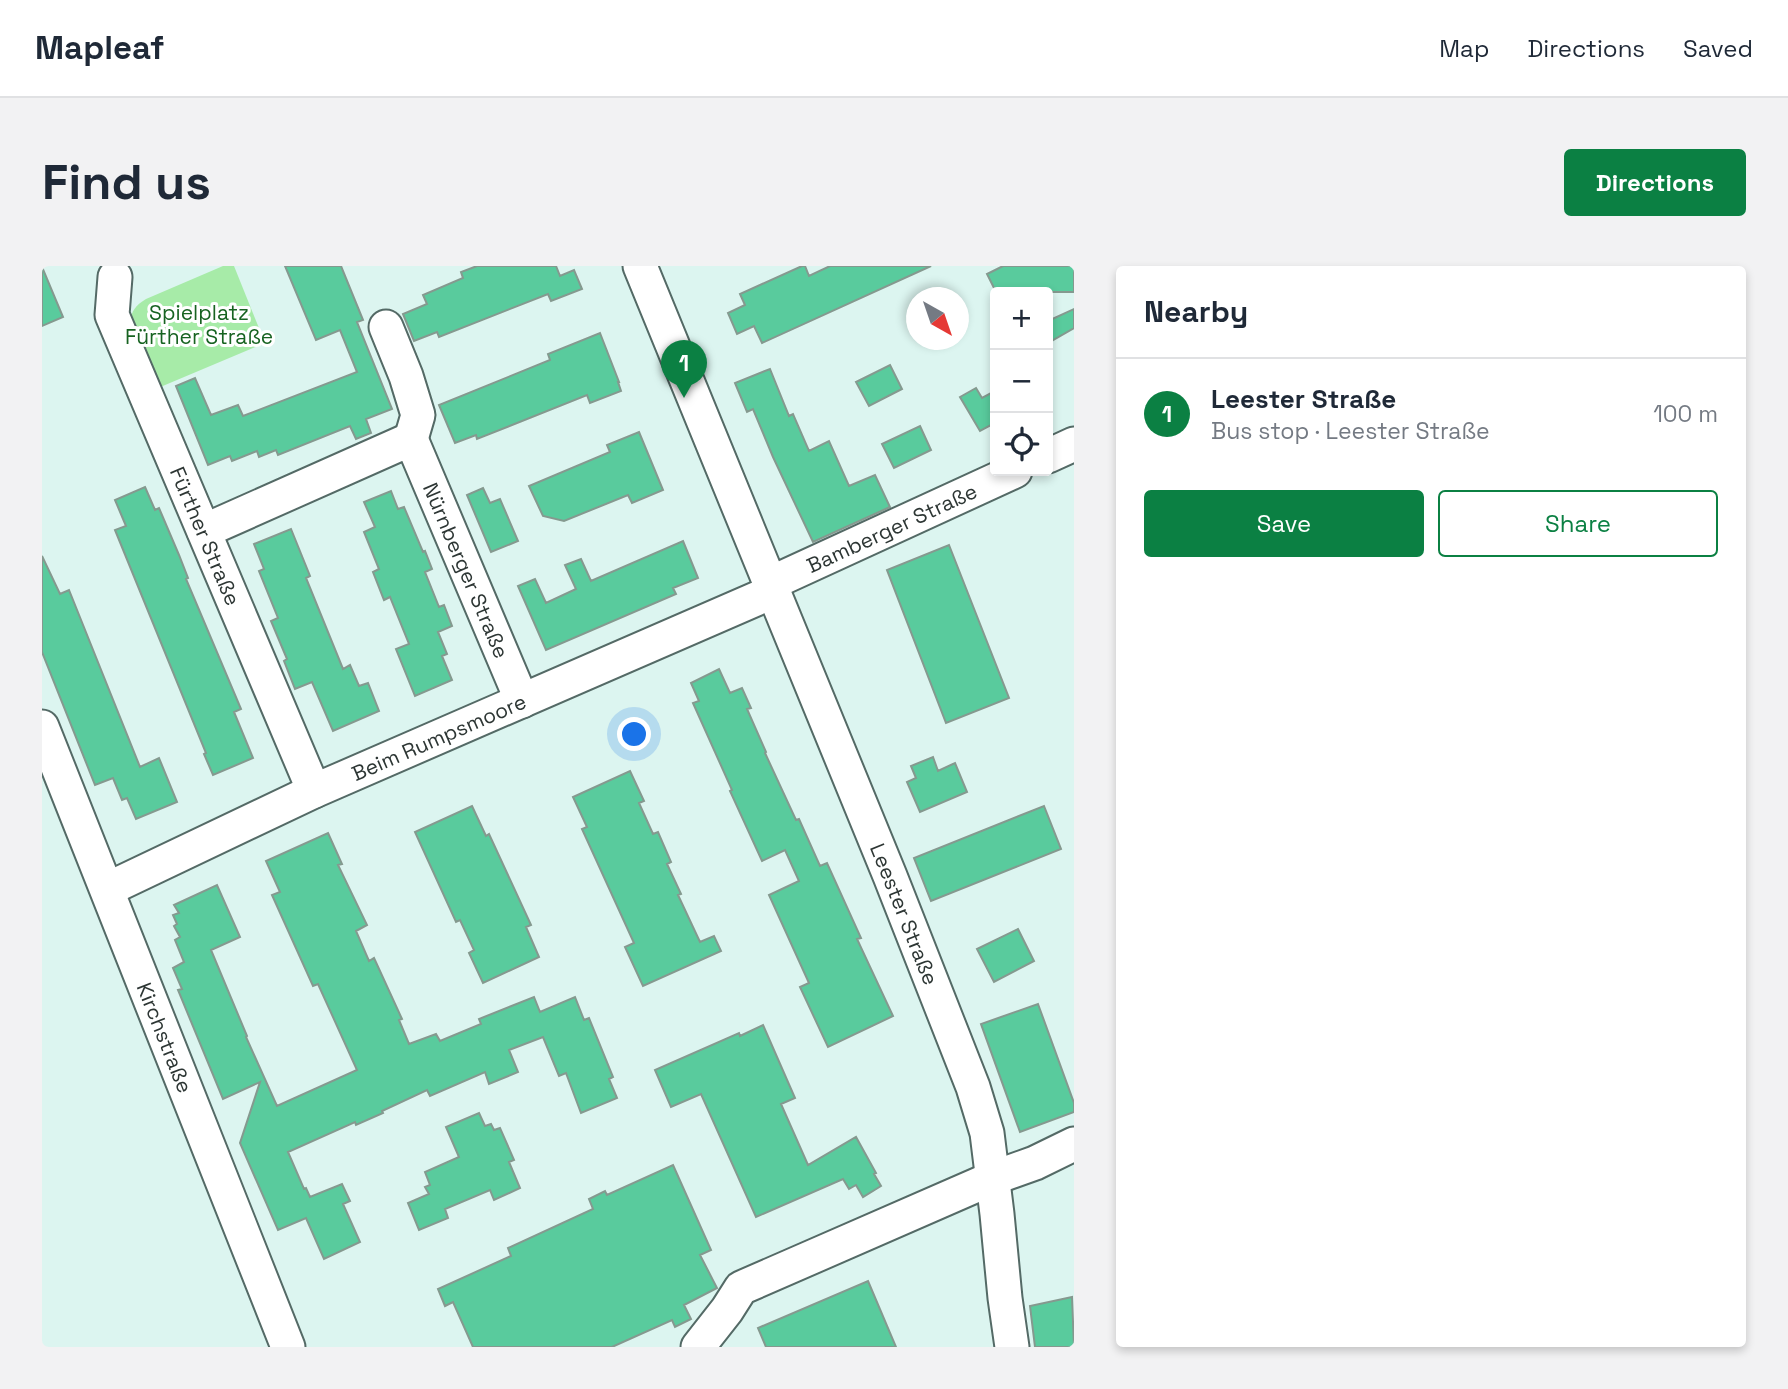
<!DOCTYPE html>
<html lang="en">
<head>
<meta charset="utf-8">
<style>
	:root { --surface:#fff; --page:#f2f2f3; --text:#1f2937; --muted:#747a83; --line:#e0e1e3; --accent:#0b8043 }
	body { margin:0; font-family:"Space Grotesk",sans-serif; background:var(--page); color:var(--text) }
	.controls { position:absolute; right:21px; top:21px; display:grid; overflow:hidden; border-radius:7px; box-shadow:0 4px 10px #0003 }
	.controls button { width:63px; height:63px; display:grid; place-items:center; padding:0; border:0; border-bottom:2px solid var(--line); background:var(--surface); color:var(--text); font:35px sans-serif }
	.compass { position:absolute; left:864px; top:21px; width:63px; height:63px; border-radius:50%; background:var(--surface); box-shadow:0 4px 10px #0003; rotate:140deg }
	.you { position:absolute; left:593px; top:469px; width:24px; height:24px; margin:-18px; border:5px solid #fff; border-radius:50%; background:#1a73e8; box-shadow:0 0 0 10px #1a73e833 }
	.badge { display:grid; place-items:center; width:46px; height:46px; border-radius:50%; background:var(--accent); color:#fff; font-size:23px; font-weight:700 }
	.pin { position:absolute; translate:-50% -58px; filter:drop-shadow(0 2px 4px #0008) }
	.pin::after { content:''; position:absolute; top:37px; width:24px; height:21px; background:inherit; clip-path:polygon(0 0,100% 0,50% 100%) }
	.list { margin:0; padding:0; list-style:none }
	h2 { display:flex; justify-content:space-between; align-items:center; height:91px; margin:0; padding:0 28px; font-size:30px }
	h2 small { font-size:23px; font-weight:400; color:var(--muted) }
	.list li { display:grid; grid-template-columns:46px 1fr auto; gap:21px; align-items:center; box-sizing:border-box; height:112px; padding:0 28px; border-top:2px solid var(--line) }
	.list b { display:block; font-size:26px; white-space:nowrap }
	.list p { margin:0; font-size:23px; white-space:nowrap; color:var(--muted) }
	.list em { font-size:23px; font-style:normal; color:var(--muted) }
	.actions { display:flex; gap:14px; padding:21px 28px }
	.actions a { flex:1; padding:16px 0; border:2px solid var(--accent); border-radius:7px; text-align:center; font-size:24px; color:var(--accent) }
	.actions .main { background:var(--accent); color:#fff }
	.icon { flex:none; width:38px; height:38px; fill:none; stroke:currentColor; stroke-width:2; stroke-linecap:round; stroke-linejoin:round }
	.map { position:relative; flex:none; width:1032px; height:1081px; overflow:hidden; border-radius:7px }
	header { display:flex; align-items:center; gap:42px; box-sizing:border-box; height:98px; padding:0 35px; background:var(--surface); border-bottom:2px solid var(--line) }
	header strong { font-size:33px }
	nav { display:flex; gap:38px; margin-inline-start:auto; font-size:24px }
	.intro { display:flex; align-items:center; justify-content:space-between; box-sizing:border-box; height:168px; padding:0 42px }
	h1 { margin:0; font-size:49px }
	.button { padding:18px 32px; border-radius:7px; background:var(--accent); color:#fff; font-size:24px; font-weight:700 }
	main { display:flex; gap:42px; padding:0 42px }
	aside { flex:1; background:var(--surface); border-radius:7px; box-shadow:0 4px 10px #0003 }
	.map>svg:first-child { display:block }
	.green { fill:#a7eba8 }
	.building { fill:#59cb9d; stroke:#85998f; stroke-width:2 }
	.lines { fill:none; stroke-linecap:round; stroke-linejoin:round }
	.minor-casing { stroke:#546a66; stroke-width:37 }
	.minor { stroke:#fff; stroke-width:33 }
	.labels { text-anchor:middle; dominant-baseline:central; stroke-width:6; stroke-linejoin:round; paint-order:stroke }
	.park-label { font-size:21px; fill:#176321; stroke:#fff }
	.street-label { font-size:21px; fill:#2d3634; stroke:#fff }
</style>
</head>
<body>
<header>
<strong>Mapleaf</strong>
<nav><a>Map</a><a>Directions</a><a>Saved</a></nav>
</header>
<div class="intro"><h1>Find us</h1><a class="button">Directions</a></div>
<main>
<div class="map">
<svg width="1032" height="1081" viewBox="0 0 1032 1081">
	<rect width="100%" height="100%" fill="#dcf5f0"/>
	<path class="green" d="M181,0h11l31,77 -107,45 -28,-66c2,-12 5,-16 16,-23z"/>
	<path class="building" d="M243,0h56l22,54 -6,2 35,87 -26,10 5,14 -15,6 -6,-13 -72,29 -2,-5 -17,7 -2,-6 -25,10 -2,-5 -22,9 -32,-79 19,-8 16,37 27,-10 5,11 114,-44 -17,-42 -24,10z
		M435,0h79l4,10 14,-6 8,19 -31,12 -3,-7 -109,43 -2,-5 -23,9 -11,-27 24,-10 -4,-9 40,-17 -2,-6z
		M760,0h3l4,10 21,-10h101l-169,77 -8,-17 -17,8 -9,-21 17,-8 -5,-11z
		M961,0h71v26h-78l-9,-18z
		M0,1l21,50 -21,9z
		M1032,43v19l-26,15v-22z
		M558,67l19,49h-1l3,9 -31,12 -3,-8 -110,44 -1,-4 -21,8 -16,-38 111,-45 -2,-6z
		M848,99l12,24 -33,17 -13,-24z
		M728,103l19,47 4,-2 16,37 20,-10 20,45 26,-11 15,32 -77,35 -40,-85 -20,-48 -6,3 -12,-29z
		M934,122l6,10 13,-7v32l-15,8 -20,-34z
		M878,160l11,24 -37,18 -12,-24z
		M597,166l24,58 -31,13 -4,-8 -64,26 -21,-5 -14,-30 81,-34 -3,-7z
		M103,221l10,23 4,-2 20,47 9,23 -2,1 55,130 -7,3 19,46 -40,17 -9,-21 2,-1 -91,-223 11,-4 -11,-26z
		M441,222l7,15 10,-4 18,42 -27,11 -24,-57z
		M349,225l7,18 6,-2 19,45 2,-1 7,18 -7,3 14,35 5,-2 8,21 -14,6 9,22 -5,2 10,24 -37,16 -19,-47 13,-5 -19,-47 -6,3 -11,-28 6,-3 -15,-37 11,-5 -11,-25z
		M249,263l19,47 -4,2 37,91 7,-4 9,21 9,-3 11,28 -46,20 -21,-49 -17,7 -11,-28 3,-2 -16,-38 7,-3 -19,-47 5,-2 -10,-25z
		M641,275l15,37 -25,10 3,6 -130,56 -28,-64 17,-7 11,24 30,-14 -11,-24 16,-6 10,22z
		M907,279l60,153 -63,25 -59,-153z
		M0,290l18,38 9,-4 71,177 19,-9 18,44 -41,17 -9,-21 -5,2 -9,-22 -18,7 -53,-133z
		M677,403l11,24 12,-5 9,20 -4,1 19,43 -1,1 31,67 3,-1 21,47 7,-3 34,75 -4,1 36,77 -65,31 -28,-60 9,-4 -40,-88 30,-14 -14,-31 -23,11 -32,-70 2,-1 -39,-87 6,-2 -8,-18z
		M891,491l5,14 17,-8 12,29 -47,20 -13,-30 9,-4 -5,-12z
		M588,505l14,30 -5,2 14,31 5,-2 13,30 -4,2 14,30 -3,1 22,47 14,-6 7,15 -78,35 -18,-39 9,-4 -52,-114 5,-2 -14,-30z
		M430,540l14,30 3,-2 42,91 -5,2 13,30 -56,26 -14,-30 5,-3 -14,-30 -4,2 -41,-90z
		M1002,540l17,43 -130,52 -17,-43z
		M286,567l14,31 -4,1 29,60 -11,6 13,30 5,-3 28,61 -3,1 10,24 27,-10 4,7 41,-17 -2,-5 55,-22 6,15 35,-15 9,23 5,-2 24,59 -4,2 8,19 -36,15 -15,-40 -7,3 -16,-39 -34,13 9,22 -29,12 -4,-12 -55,24 -3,-6 -45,21 1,2 -27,12 -1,-3 -67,30 16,37 2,-1 4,9 32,-13 8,17 -7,3 17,38 -36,17 -18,-41 -28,12 -38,-87 20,-61 -37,17 -45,-109 4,-1 -9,-21 11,-6 -9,-22 5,-3 -6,-11 3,-2 -4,-9 6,-2 -5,-8 43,-20 23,52 -29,13 36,86 -1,1 31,69 80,-36 -39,-86 -5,2 -41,-91 8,-3 -14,-31z
		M976,663l16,32 -40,21 -17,-33z
		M996,738l36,99v9l-54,20 -39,-108z
		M721,759l32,73 -14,6 27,61 48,-28 20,36 -2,1 7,12 -18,11 -7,-12 -7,4 -6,-10 -87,38 -55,-123 -30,13 -16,-37 84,-37 1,3z
		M437,847l6,13 6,-2 3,6 6,-2 14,32 -5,2 11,26 -26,12 -4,-10 -45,19 3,9 -29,12 -11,-27 21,-9 -4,-7 5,-2 -5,-13 34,-15 -13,-30z
		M631,899l38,85 -11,5 17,33 -33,17 7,14 -16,8 -3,-7 -60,27h-139l-20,-45 -8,4 -7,-17 73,-33 -3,-8 85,-39 -4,-10 16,-8 2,4z
		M826,1015l28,66h-130l-8,-19z
		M1030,1031l2,50h-39l-5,-41z"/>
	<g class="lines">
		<defs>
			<g id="minor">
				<path id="s1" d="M598,0l250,610 83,211 14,46 10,81 8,84 7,49"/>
				<path id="s2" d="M73,11l-3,38 202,476"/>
				<path d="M344,61l20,49 12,39 -7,24"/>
				<path d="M1006,190l26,-12"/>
				<path id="s3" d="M162,265l207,-92 111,262"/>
				<path id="s4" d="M727,318l246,-113"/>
				<path id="s5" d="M0,461l246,620"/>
				<path id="s6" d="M66,623l206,-98 458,-199"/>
				<path d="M656,1081l29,-37 14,-22 252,-110 42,-15 39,-19"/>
			</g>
		</defs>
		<use href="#minor" class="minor-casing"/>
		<use href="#minor" class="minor"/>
	</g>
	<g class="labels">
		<g class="park-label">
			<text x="157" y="46">Spielplatz<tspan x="157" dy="24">Fürther Straße</tspan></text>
		</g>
		<g class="street-label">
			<text stroke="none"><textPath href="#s4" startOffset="135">Bamberger Straße</textPath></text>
			<text stroke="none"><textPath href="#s2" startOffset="278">Fürther Straße</textPath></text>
			<text stroke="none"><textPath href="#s3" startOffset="369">Nürnberger Straße</textPath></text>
			<text stroke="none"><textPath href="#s6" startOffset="364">Beim Rumpsmoore</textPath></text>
			<text stroke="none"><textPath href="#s1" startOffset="700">Leester Straße</textPath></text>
			<text stroke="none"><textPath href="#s5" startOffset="334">Kirchstraße</textPath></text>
		</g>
	</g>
</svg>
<div class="controls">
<button>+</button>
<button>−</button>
<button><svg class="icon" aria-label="locate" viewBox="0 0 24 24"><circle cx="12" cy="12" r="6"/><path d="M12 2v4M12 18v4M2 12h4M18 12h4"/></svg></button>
</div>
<svg class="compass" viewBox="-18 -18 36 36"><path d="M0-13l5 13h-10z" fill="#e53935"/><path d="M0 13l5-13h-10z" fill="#747a83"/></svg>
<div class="you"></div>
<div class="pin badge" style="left:642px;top:132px">1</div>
</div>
<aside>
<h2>Nearby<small></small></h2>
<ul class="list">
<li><span class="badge">1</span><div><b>Leester Straße</b><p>Bus stop · Leester Straße</p></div><em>100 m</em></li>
</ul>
<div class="actions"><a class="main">Save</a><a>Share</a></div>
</aside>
</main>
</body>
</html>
